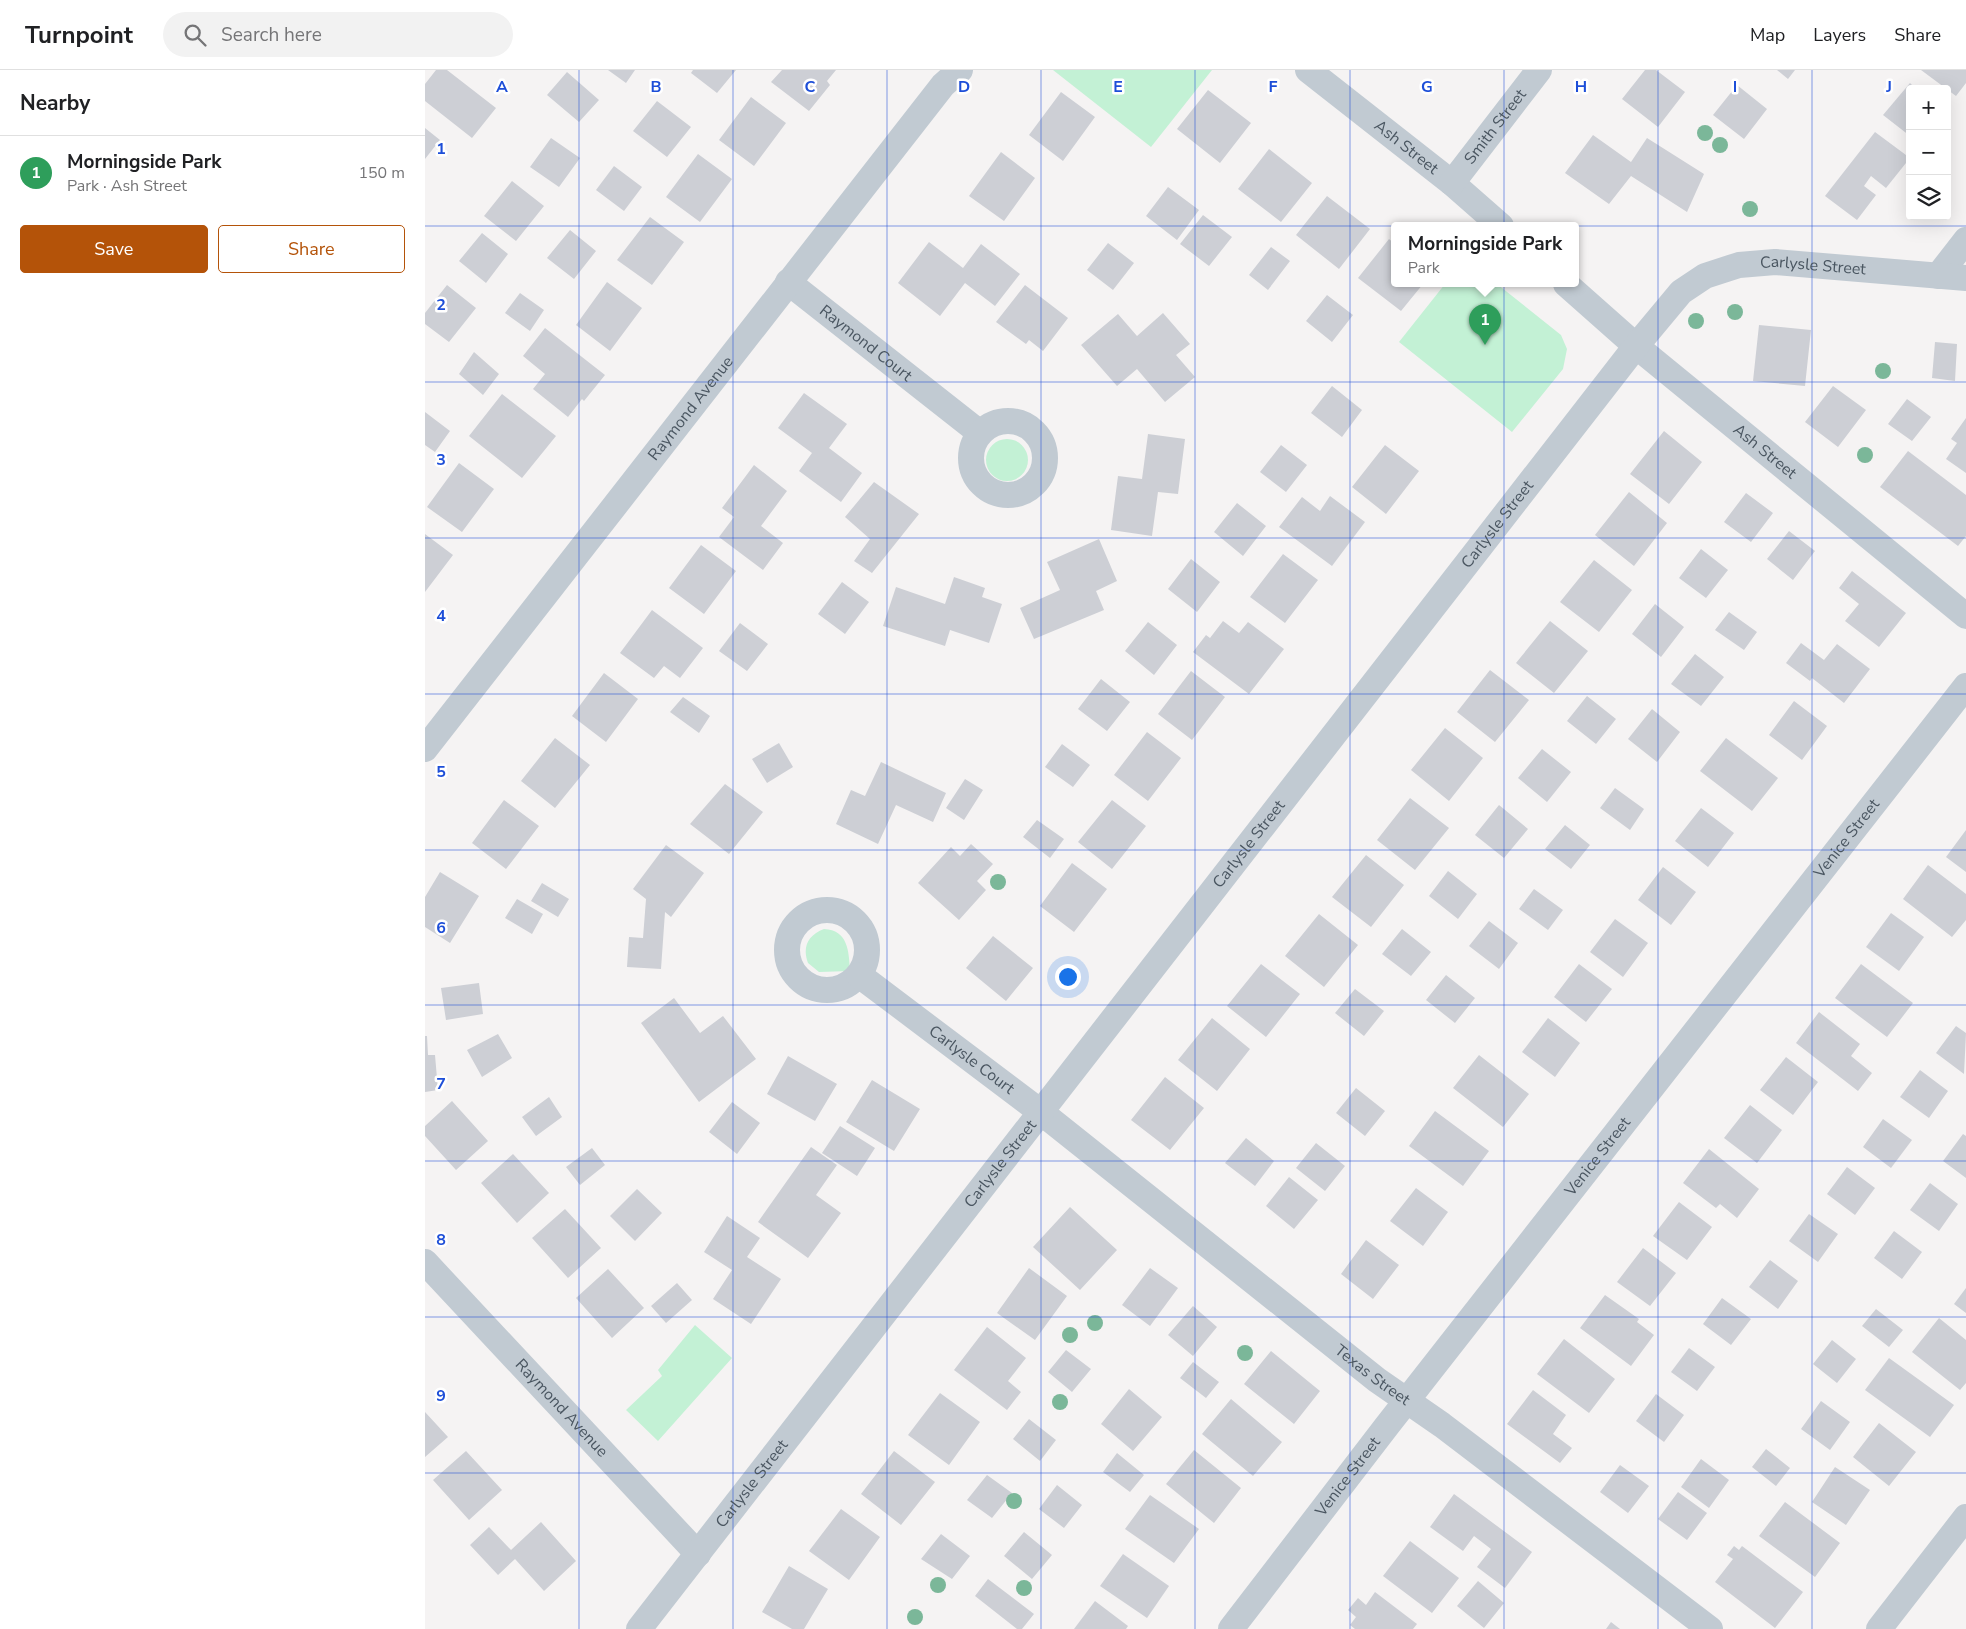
<!DOCTYPE html>
<html lang="en">
<head>
<meta charset="utf-8">
<style>
	:root { --surface:#fff; --page:#f2f2f2; --text:#202124; --muted:#757577; --line:#e0e0e0; --accent:#b45309 }
	body { margin:0; font-family:"Nunito Sans",sans-serif; background:var(--page); color:var(--text) }
	.controls { position:absolute; right:15px; top:15px; display:grid; overflow:hidden; border-radius:5px; box-shadow:0 5px 20px #0002 }
	.controls button { width:45px; height:45px; display:grid; place-items:center; padding:0; border:0; border-bottom:1px solid var(--line); background:var(--surface); color:var(--text); font:25px sans-serif }
	.you { position:absolute; left:642px; top:906px; width:18px; height:18px; margin:-12px; border:4px solid #fff; border-radius:50%; background:#1a73e8; box-shadow:0 0 0 8px #1a73e833 }
	.badge { display:grid; place-items:center; width:32px; height:32px; border-radius:50%; background:var(--accent); color:#fff; font-size:16px; font-weight:700 }
	.pin { position:absolute; translate:-50% -41px; filter:drop-shadow(0 1px 2px #0008) }
	.pin::after { content:''; position:absolute; top:26px; width:18px; height:15px; background:inherit; clip-path:polygon(0 0,100% 0,50% 100%) }
	.popup { position:absolute; left:966px; top:152px; width:188px; height:65px; box-sizing:border-box; display:grid; place-content:center; border-radius:5px; background:var(--surface); filter:drop-shadow(0 1px 4px #0005); font-size:16px; white-space:nowrap; color:var(--muted) }
	.popup b { font-size:19px; color:var(--text) }
	.popup::after { content:''; position:absolute; left:50%; top:100%; margin-left:-10px; border:10px solid transparent; border-top-color:var(--surface) }
	.list { margin:0; padding:0; list-style:none }
	h2 { display:flex; justify-content:space-between; align-items:center; height:65px; margin:0; padding:0 20px; font-size:21px }
	h2 small { font-size:16px; font-weight:400; color:var(--muted) }
	.list li { display:grid; grid-template-columns:32px 1fr auto; gap:15px; align-items:center; box-sizing:border-box; height:75px; padding:0 20px; border-top:1px solid var(--line) }
	.list b { display:block; font-size:19px; white-space:nowrap }
	.list p { margin:0; font-size:16px; white-space:nowrap; color:var(--muted) }
	.list em { font-size:16px; font-style:normal; color:var(--muted) }
	.actions { display:flex; gap:10px; padding:15px 20px }
	.actions a { flex:1; padding:11px 0; border:1px solid var(--accent); border-radius:5px; text-align:center; font-size:18px; color:var(--accent) }
	.actions .main { background:var(--accent); color:#fff }
	.icon { flex:none; width:28px; height:28px; fill:none; stroke:currentColor; stroke-width:2; stroke-linecap:round; stroke-linejoin:round }
	.map { position:relative; flex:none; width:1541px; height:1559px; overflow:hidden }
	header { display:flex; align-items:center; gap:30px; box-sizing:border-box; height:70px; padding:0 25px; background:var(--surface); border-bottom:1px solid var(--line) }
	header strong { font-size:24px }
	nav { display:flex; gap:28px; margin-inline-start:auto; font-size:18px }
	.search { width:350px; height:45px; background:var(--page); display:flex; align-items:center; gap:12px; box-sizing:border-box; padding:0 18px; border-radius:28px; color:var(--muted); font-size:19px }
	main { display:flex }
	aside { flex:1; background:var(--surface) }
	.map>svg:first-child { display:block }
	.green { fill:#c3f1d5 }
	.building { fill:#cdcfd5 }
	.lines { fill:none; stroke-linecap:round; stroke-linejoin:round }
	.street { stroke:#c1cad2; stroke-width:26 }
	.tree { fill:#7bb799 }
	.grid { fill:none; stroke:#1d4ed8; stroke-width:1; stroke-opacity:0.55 }
	.labels { text-anchor:middle; dominant-baseline:central; stroke-width:5; stroke-linejoin:round; paint-order:stroke }
	.street-label { font-size:16px; fill:#4a5661; stroke:#fff }
	.grid-label { font-size:16px; text-anchor:middle; font-weight:bold; fill:#1d4ed8; stroke:#fff; stroke-width:5; stroke-linejoin:round; paint-order:stroke }
</style>
</head>
<body>
<header>
<strong>Turnpoint</strong>
<div class="search"><svg class="icon" aria-label="search" viewBox="0 0 24 24"><circle cx="10" cy="10" r="6"/><path d="M15 15l6 6"/></svg>Search here</div>
<nav><a>Map</a><a>Layers</a><a>Share</a></nav>
</header>
<main>
<aside>
<h2>Nearby<small></small></h2>
<ul class="list">
<li><span class="badge" style="background:#2e9e5b">1</span><div><b>Morningside Park</b><p>Park · Ash Street</p></div><em>150 m</em></li>
</ul>
<div class="actions"><a class="main">Save</a><a>Share</a></div>
</aside>
<div class="map">
<svg width="1541" height="1559" viewBox="0 0 1541 1559">
	<rect width="100%" height="100%" fill="#f5f3f3"/>
	<path class="green" d="M628,0h159l-61,77z
		M1020,214h52l64,51 6,14 -4,20 -51,63 -113,-90z
		M561 390a21 21 0 1 1 42 0a21 21 0 1 1-42 0Z
		M399,859c24,1 25,22 26,42l-31,1 -11,-9c-6,-16 0,-28 16,-34z
		M270,1255l37,33 -74,83 -32,-31 36,-34 -4,-6z"/>
	<path class="building" d="M11,0h11l49,38 -24,30 -47,-37v-17z
		M183,0h27l-9,13z
		M268,0h43l-19,23 -26,-20z
		M357,0h54l-9,11 3,4 -21,26 -38,-29z
		M1220,0h11l29,22 -27,35 -36,-28z
		M1352,0h18l-7,9z
		M1496,0h45v13l-10,13z
		M142,2l32,28 -20,22 -32,-27z
		M1485,13l6,6h-6v47l-27,-21z
		M1312,15l30,24 -23,30 -31,-24z
		M783,20l43,33 -31,40 -43,-34z
		M636,22l34,25 -32,44 -34,-26z
		M326,27l35,26 -32,43 -35,-26z
		M232,31l34,26 -24,30 -34,-26z
		M0,58l15,12 -15,19z
		M1450,62l35,26 -24,30 -15,-12 -7,10 12,9 -19,25 -32,-24z
		M1168,65l38,27 16,-24 57,36 -17,38 -56,-36 -22,28 -44,-31z
		M126,68l29,20 -21,29 -29,-20z
		M844,79l43,34 -31,39 -43,-33z
		M576,82l34,26 -31,43 -35,-25z
		M273,84l34,25 -32,43 -34,-25z
		M189,96l28,21 -18,24 -28,-21z
		M87,111l32,25 -28,35 -32,-25z
		M743,117l31,23 -22,30 -31,-24z
		M902,126l43,33 -31,40 -43,-34z
		M778,145l29,22 -23,29 -29,-22z
		M225,147l34,25 -32,43 -35,-25z
		M145,160l26,21 -22,28 -27,-21z
		M57,163l26,21 -22,29 -27,-22z
		M964,169l6,5v40h28l-22,27 -43,-33z
		M504,172l34,26 18,-24 39,30 -25,32 -30,-23 -25,33 -42,-33z
		M683,173l26,20 -21,27 -26,-20z
		M846,177l19,14 -22,29 -19,-15z
		M182,212l35,26 -32,43 -34,-26z
		M22,215l29,23 -27,34 -24,-18v-11z
		M600,215l43,33 -25,33 -14,-11 -3,4 -30,-22z
		M95,223l24,17 -14,21 -25,-18z
		M902,225l26,20 -21,27 -26,-21z
		M738,243l27,31 -14,11 19,22 -30,25 -28,-33 -20,17 -36,-41 37,-31 19,22z
		M1334,255l52,5 -6,56 -52,-5z
		M120,258l60,47 -21,26 -2,-2 -14,18 -35,-28 12,-15 -22,-18z
		M1510,272l22,2 -2,37 -23,-3z
		M49,282l25,22 -16,21 -24,-21z
		M907,316l30,24 -20,27 -31,-24z
		M1408,316l33,24 -28,37 -33,-25z
		M379,323l43,31 -18,24 33,25 -21,29 -42,-31 13,-18 -34,-25z
		M77,324l54,42 -34,42 -53,-42z
		M1482,329l24,18 -19,24 -24,-17z
		M0,342l25,19 -15,21 -10,-7z
		M1541,348v55l-20,-14 11,-16 -6,-4z
		M1239,361l38,31 -33,42 -39,-30z
		M723,364l37,5 -7,55 -20,-2 -6,44 -41,-6 7,-54 24,3z
		M856,375l26,20 -21,27 -26,-20z
		M960,375l34,26 -33,43 -34,-27z
		M1483,381l58,44v41l-8,10 -78,-59z
		M34,393l35,26 -32,43 -35,-25z
		M329,395l33,26 -26,35 22,17 -20,27 -44,-33 15,-20 -12,-9z
		M449,412l45,32 -47,59 -18,-12 16,-22 -25,-22z
		M1204,422l38,31 -33,43 -39,-31z
		M1321,423l27,20 -22,29 -27,-20z
		M905,426l35,26 -33,44 -53,-39 23,-30 18,14z
		M812,433l29,23 -23,30 -29,-24z
		M1364,461l26,20 -22,29 -26,-21z
		M0,464l28,21 -28,37z
		M674,469l18,42 -21,10 8,19 -70,29 -14,-31 40,-18 -13,-28z
		M276,475l35,26 -32,43 -35,-26z
		M1276,479l27,21 -22,28 -27,-20z
		M858,484l35,26 -33,43 -35,-26z
		M766,489l29,23 -23,30 -29,-23z
		M1169,490l38,30 -33,42 -39,-30z
		M1427,501l54,42 -27,34 -34,-26 14,-17 -20,-16z
		M529,507l31,11 -3,9 20,7 -13,39 -39,-13 -5,16 -62,-20 13,-39 49,17z
		M417,512l27,20 -24,32 -27,-20z
		M1230,534l29,23 -23,30 -29,-23z
		M227,540l51,38 -23,30 -16,-12 -10,12 -34,-25z
		M1304,542l28,20 -13,18 -29,-20z
		M798,551l16,12 9,-11 36,27 -35,45 -56,-42 13,-17 4,3z
		M1125,551l38,30 -34,42 -38,-30z
		M723,552l29,23 -23,30 -29,-24z
		M315,553l28,21 -21,27 -28,-20z
		M1376,573l23,17 13,-16 33,25 -26,34 -32,-25 -2,3 -24,-18z
		M1270,584l29,23 -23,29 -30,-22z
		M1065,600l39,30 -34,42 -38,-30z
		M766,601l34,26 -33,43 -34,-26z
		M179,603l34,26 -32,43 -34,-26z
		M676,609l29,23 -23,29 -29,-22z
		M1162,626l29,23 -20,25 -29,-23z
		M258,627l27,19 -11,17 -29,-21z
		M1369,631l33,25 -25,34 -33,-25z
		M1227,639l28,23 -23,30 -29,-23z
		M1020,658l38,30 -34,43 -38,-31z
		M722,662l34,26 -33,43 -34,-26z
		M130,668l35,27 -35,43 -34,-27z
		M1301,668l52,40 -26,33 -52,-40z
		M354,673l14,24 -26,16 -15,-24z
		M637,674l28,21 -17,22 -28,-20z
		M1117,679l29,23 -24,30 -29,-24z
		M456,692l65,31 -13,29 -37,-17 -18,39 -42,-20 15,-34 14,6z
		M540,709l18,11 -19,30 -18,-12z
		M300,714l38,28 -34,42 -39,-30z
		M1190,718l29,21 -14,21 -30,-22z
		M985,728l39,30 -34,42 -38,-30z
		M79,730l35,26 -33,43 -34,-26z
		M687,730l34,26 -34,43 -34,-27z
		M1074,735l29,24 -24,29 -29,-23z
		M1276,738l33,25 -26,34 -33,-26z
		M612,750l27,19 -14,19 -27,-21z
		M1140,755l25,20 -19,24 -26,-20z
		M1541,760v42l-20,-15z
		M546,774l22,20 -16,17 9,9 -27,30 -41,-37 33,-36 9,9z
		M241,775l38,28 -33,44 -6,-5 -4,57 -34,-2 2,-30 14,1 3,-39 -13,-10z
		M941,785l38,30 -33,42 -39,-30z
		M647,793l35,26 -33,43 -34,-26z
		M1503,795l38,29v26l-14,17 -49,-38z
		M1238,797l33,25 -25,33 -33,-25z
		M1023,801l29,23 -19,25 -29,-23z
		M15,802l39,24 -29,47 -25,-16v-30z
		M117,813l27,16 -11,18 -27,-16z
		M1109,819l29,21 -15,20 -29,-21z
		M92,829l26,15 -11,20 -27,-16z
		M1466,843l33,24 -25,34 -33,-24z
		M894,844l39,31 -34,42 -39,-31z
		M1190,849l33,24 -25,34 -33,-25z
		M1064,851l29,22 -19,26 -30,-23z
		M977,859l29,23 -20,24 -29,-22z
		M568,866l40,32 -27,33 -40,-33z
		M836,894l39,30 -34,43 -39,-31z
		M1154,894l33,25 -26,33 -32,-25z
		M1436,894l52,39 -26,34 -52,-39z
		M1021,905l29,23 -20,25 -29,-23z
		M54,913l4,31 -37,6 -5,-32z
		M930,919l29,22 -20,25 -29,-23z
		M249,928l26,35 23,-17 33,43 -57,43 -58,-79z
		M1394,942l41,32 -9,12 21,17 -14,18 -62,-48z
		M787,948l38,31 -33,42 -39,-31z
		M1123,948l32,25 -25,34 -33,-25z
		M1531,956l10,7 -2,41 -28,-21z
		M73,964l14,24 -30,19 -15,-27z
		M0,966h2l1,19h7l3,35 -13,2z
		M1054,985l50,39 -26,33 -50,-39z
		M363,986l49,28 -22,37 -48,-27z
		M1361,987l32,25 -25,33 -33,-25z
		M1495,1000l28,21 -19,27 -29,-21z
		M740,1007l39,31 -34,42 -39,-30z
		M447,1010l48,29 -26,42 -48,-29z
		M931,1018l29,23 -20,25 -29,-23z
		M124,1027l13,20 -26,19 -14,-19z
		M27,1031l36,40 -32,29 -31,-34v-10z
		M307,1032l28,21 -23,31 -28,-22z
		M1325,1035l32,25 -25,33 -33,-25z
		M1010,1041l54,40 -26,35 -54,-40z
		M1458,1049l29,21 -21,28 -28,-21z
		M415,1056l35,22 -18,28 -35,-23z
		M1538,1064l3,2v42l-23,-17z
		M821,1068l28,23 -19,25 -30,-23z
		M891,1073l29,23 -20,25 -29,-23z
		M386,1077l26,18 -21,30 25,18 -33,45 -50,-36z
		M167,1078l13,17 -25,20 -14,-18z
		M1284,1079l50,40 -22,29 -17,-14 -4,4 -33,-25z
		M88,1084l36,39 -32,30 -36,-40z
		M1422,1097l28,21 -20,27 -28,-21z
		M864,1107l29,23 -24,29 -28,-23z
		M1505,1113l28,21 -19,27 -29,-21z
		M991,1118l32,24 -25,34 -33,-25z
		M212,1119l25,24 -27,28 -25,-25z
		M1254,1132l33,25 -25,33 -34,-24z
		M645,1137l47,43 -37,40 -47,-43z
		M140,1139l36,39 -33,30 -36,-40z
		M1384,1144l29,20 -20,28 -29,-21z
		M302,1146l33,22 -13,19 34,22 -30,45 -38,-25 19,-29 -28,-18z
		M1469,1161l28,21 -20,27 -28,-21z
		M941,1170l33,25 -26,34 -32,-25z
		M1218,1178l33,25 -26,33 -33,-24z
		M1345,1190l28,21 -20,28 -29,-22z
		M604,1198l38,28 -32,44 -38,-27z
		M725,1198l28,20 -28,38 -28,-21z
		M183,1199l36,39 -32,30 -36,-40z
		M252,1213l15,17 -26,23 -15,-17z
		M1541,1218v25l-12,-9z
		M1180,1225l34,24 -2,3 17,13 -23,31 -51,-38z
		M1297,1228l29,21 -20,26 -28,-21z
		M768,1236l24,21 -24,29 -25,-21z
		M1451,1239l27,21 -14,17 -27,-21z
		M1514,1248l27,22v43l-6,7 -48,-38z
		M562,1257l39,31 -18,23 13,11 -14,18 -53,-40z
		M1139,1269l51,40 -26,34 -52,-39z
		M1407,1270l24,19 -19,24 -24,-19z
		M1264,1278l26,19 -18,24 -26,-19z
		M641,1280l25,19 -19,23 -24,-20z
		M846,1281l49,40 -26,33 -50,-40z
		M1464,1288l65,47 -24,32 -65,-47z
		M768,1292l26,20 -13,16 -26,-20z
		M704,1319l33,28 -29,34 -32,-27z
		M1108,1320l33,25 -13,19 19,14 -12,15 -53,-39z
		M515,1323l40,29 -31,43 -41,-30z
		M1231,1324l28,21 -20,27 -28,-21z
		M806,1329l51,43 -29,34 -51,-42z
		M1396,1331l29,21 -20,28 -29,-21z
		M0,1342l23,25 -23,20z
		M604,1349l27,21 -16,21 -27,-22z
		M1454,1353l37,29 -27,34 -36,-29z
		M1341,1379l24,19 -14,18 -24,-19z
		M769,1380l47,38 -27,35 -48,-39z
		M41,1381l36,39 -33,30 -36,-40z
		M469,1381l41,31 -34,43 -40,-31z
		M692,1383l27,22 -14,17 -27,-20z
		M1276,1389l28,21 -20,28 -28,-21z
		M1195,1395l29,21 -21,27 -28,-21z
		M1410,1397l35,23 -24,35 -34,-23z
		M562,1405l25,18 -20,25 -25,-18z
		M632,1415l25,20 -18,23 -25,-19z
		M1253,1422l29,21 -20,27 -29,-21z
		M1029,1424l78,58 -27,36 -28,-21 14,-18 -17,-13 -11,15 -33,-24z
		M725,1425l49,34 -25,34 -49,-34z
		M1360,1432l55,41 -25,34 -56,-41z
		M416,1439l39,28 -31,43 -40,-29z
		M116,1452l35,39 -32,30 -29,-32 -17,16 -28,-30 19,-18 22,23z
		M599,1462l28,23 -20,24 -28,-23z
		M516,1464l29,22 -18,23 -31,-20z
		M985,1471l49,37 -27,35 -49,-37z
		M1309,1476l5,4 3,-4 61,46 -28,36 -60,-46 18,-23 -6,-4z
		M698,1484l46,32 -22,32 -47,-32z
		M364,1496l39,23 -24,40h-12l-30,-17z
		M563,1509l46,35 -12,15h-5l-42,-33z
		M1053,1511l26,22 -20,25 -27,-22z
		M950,1522l42,32 -4,5h-58l-5,-4 6,-8 -8,-7 10,-12 8,7z
		M670,1531l33,25 -2,3h-52z
		M1186,1552l9,7h-14z"/>
	<g class="lines">
		<g class="street">
			<path id="s1" d="M883,0l144,113 49,43"/>
			<path id="s2" d="M1027,113l87,-113"/>
			<path d="M1513,206l28,-36"/>
			<path id="s3" d="M363,212l192,151"/>
			<path id="s4" d="M1141,214l70,62 330,270"/>
			<circle cx="583" cy="388" r="37"/>
			<path id="s5" d="M0,679l518,-664 17,-15"/>
			<circle cx="402" cy="880" r="40"/>
			<path id="s6" d="M434,905l183,138 335,267 65,45 268,204"/>
			<path id="s7" d="M0,1192l273,292"/>
			<path id="s8" d="M214,1559l997,-1283 45,-54 24,-16 34,-11 36,-3 191,16"/>
			<path id="s9" d="M806,1559l155,-202 580,-741"/>
			<path d="M1454,1559l87,-112"/>
		</g>
	</g>
	<g class="tree">
		<circle cx="1280" cy="63" r="8"/>
		<circle cx="1295" cy="75" r="8"/>
		<circle cx="1325" cy="139" r="8"/>
		<circle cx="1310" cy="242" r="8"/>
		<circle cx="1271" cy="251" r="8"/>
		<circle cx="1458" cy="301" r="8"/>
		<circle cx="1440" cy="385" r="8"/>
		<circle cx="573" cy="812" r="8"/>
		<circle cx="670" cy="1253" r="8"/>
		<circle cx="645" cy="1265" r="8"/>
		<circle cx="820" cy="1283" r="8"/>
		<circle cx="635" cy="1332" r="8"/>
		<circle cx="589" cy="1431" r="8"/>
		<circle cx="513" cy="1515" r="8"/>
		<circle cx="599" cy="1518" r="8"/>
		<circle cx="490" cy="1547" r="8"/>
	</g>
	<path class="grid" d="M154,0v1559M308,0v1559M462,0v1559M616,0v1559M770,0v1559M925,0v1559M1079,0v1559M1233,0v1559M1387,0v1559M0,156h1541M0,312h1541M0,468h1541M0,624h1541M0,780h1541M0,935h1541M0,1091h1541M0,1247h1541M0,1403h1541"/>
	<g class="labels">
		<g class="street-label">
			<text stroke="none"><textPath href="#s2" startOffset="71">Smith Street</textPath></text>
			<text stroke="none"><textPath href="#s1" startOffset="125">Ash Street</textPath></text>
			<text stroke="none"><textPath href="#s8" startOffset="1834">Carlysle Street</textPath></text>
			<text stroke="none"><textPath href="#s3" startOffset="99">Raymond Court</textPath></text>
			<text stroke="none"><textPath href="#s5" startOffset="432">Raymond Avenue</textPath></text>
			<text stroke="none"><textPath href="#s4" startOffset="260">Ash Street</textPath></text>
			<text stroke="none"><textPath href="#s8" startOffset="1399">Carlysle Street</textPath></text>
			<text stroke="none"><textPath href="#s9" startOffset="1002">Venice Street</textPath></text>
			<text stroke="none"><textPath href="#s8" startOffset="994">Carlysle Street</textPath></text>
			<text stroke="none"><textPath href="#s6" startOffset="141">Carlysle Court</textPath></text>
			<text stroke="none"><textPath href="#s9" startOffset="598">Venice Street</textPath></text>
			<text stroke="none"><textPath href="#s8" startOffset="589">Carlysle Street</textPath></text>
			<text stroke="none"><textPath href="#s6" startOffset="651">Texas Street</textPath></text>
			<text stroke="none"><textPath href="#s7" startOffset="200">Raymond Avenue</textPath></text>
			<text stroke="none"><textPath href="#s9" startOffset="192">Venice Street</textPath></text>
			<text stroke="none"><textPath href="#s8" startOffset="184">Carlysle Street</textPath></text>
		</g>
	</g>
	<g class="grid-label">
		<text x="77" y="22">A</text>
		<text x="231" y="22">B</text>
		<text x="385" y="22">C</text>
		<text x="539" y="22">D</text>
		<text x="693" y="22">E</text>
		<text x="848" y="22">F</text>
		<text x="1002" y="22">G</text>
		<text x="1156" y="22">H</text>
		<text x="1310" y="22">I</text>
		<text x="1464" y="22">J</text>
		<text x="16" y="84">1</text>
		<text x="16" y="240">2</text>
		<text x="16" y="395">3</text>
		<text x="16" y="551">4</text>
		<text x="16" y="707">5</text>
		<text x="16" y="863">6</text>
		<text x="16" y="1019">7</text>
		<text x="16" y="1175">8</text>
		<text x="16" y="1331">9</text>
	</g>
</svg>
<div class="controls">
<button>+</button>
<button>−</button>
<button><svg class="icon" aria-label="layers" viewBox="0 0 24 24"><path d="M12 4l9 5-9 5-9-5zM3 14l9 5 9-5"/></svg></button>
</div>
<div class="you"></div>
<div class="pin badge" style="left:1060px;top:275px;background:#2e9e5b">1</div>
<div class="popup"><b>Morningside Park</b>Park</div>
</div>
</main>
</body>
</html>
